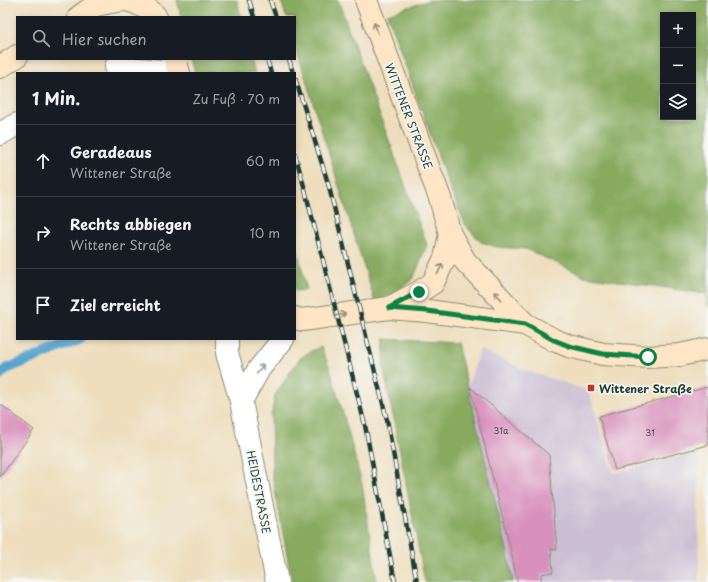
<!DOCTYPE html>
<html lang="de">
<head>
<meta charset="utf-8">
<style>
	:root { --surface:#171b24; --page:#20242c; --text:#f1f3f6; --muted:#9ea1a6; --line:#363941 }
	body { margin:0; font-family:"Playpen Sans",sans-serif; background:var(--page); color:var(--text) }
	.controls { position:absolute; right:12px; top:12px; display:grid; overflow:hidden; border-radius:0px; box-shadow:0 2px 6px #0003 }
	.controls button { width:36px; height:36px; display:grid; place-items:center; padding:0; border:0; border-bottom:1px solid var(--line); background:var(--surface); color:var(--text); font:20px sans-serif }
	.stop { position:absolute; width:12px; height:12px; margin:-9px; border:3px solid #0b8043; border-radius:50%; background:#fff }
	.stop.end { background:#0b8043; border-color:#fff; box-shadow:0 1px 4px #0008 }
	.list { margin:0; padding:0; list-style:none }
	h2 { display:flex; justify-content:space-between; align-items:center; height:52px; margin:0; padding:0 16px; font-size:17px }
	h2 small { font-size:13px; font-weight:400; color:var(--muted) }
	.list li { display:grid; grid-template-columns:26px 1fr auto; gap:12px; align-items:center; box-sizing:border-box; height:72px; padding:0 16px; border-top:1px solid var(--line) }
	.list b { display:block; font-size:15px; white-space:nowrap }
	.list p { margin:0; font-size:13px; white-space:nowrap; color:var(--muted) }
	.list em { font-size:13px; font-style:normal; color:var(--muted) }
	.icon { flex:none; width:22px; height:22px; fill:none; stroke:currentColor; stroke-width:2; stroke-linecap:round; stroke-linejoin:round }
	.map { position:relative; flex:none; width:708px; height:582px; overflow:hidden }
	.search { position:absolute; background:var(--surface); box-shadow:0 2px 6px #0003; left:16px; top:16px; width:280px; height:44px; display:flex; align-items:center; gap:10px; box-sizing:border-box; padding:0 14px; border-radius:0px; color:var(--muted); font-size:15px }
	.panel { position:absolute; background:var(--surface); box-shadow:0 2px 6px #0003; left:16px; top:72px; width:280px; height:268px; border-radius:0px }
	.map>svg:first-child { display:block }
	.industrial { fill:#ccbfd4 }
	.forest { fill:#87aa5e; stroke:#537449; fill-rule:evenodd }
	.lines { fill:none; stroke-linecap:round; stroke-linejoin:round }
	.stream { stroke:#55a4cf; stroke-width:10 }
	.building { fill:#d890bc }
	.minor-casing { stroke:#868e78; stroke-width:24 }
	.secondary-casing { stroke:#868e78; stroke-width:24 }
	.minor { stroke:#fff; stroke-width:22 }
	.secondary { stroke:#fde5c5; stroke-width:22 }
	.rail-casing { stroke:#1f3d34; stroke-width:4.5 }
	.rail { stroke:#f6f6f2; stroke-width:3; stroke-dasharray:9; stroke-linecap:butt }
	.oneway { stroke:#8e917c }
	.oneway2 { stroke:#8f9e9a }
	.route { stroke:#0b8043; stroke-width:5 }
	.poi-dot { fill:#c8321e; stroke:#f6f6f2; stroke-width:1.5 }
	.labels { text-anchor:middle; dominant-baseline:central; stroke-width:3.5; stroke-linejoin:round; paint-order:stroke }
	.number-label { font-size:9px; fill:#4d5256 }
	.street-label { font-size:11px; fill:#1f3d34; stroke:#f6f6f2 }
	.poi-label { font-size:11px; font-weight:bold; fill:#1f3d34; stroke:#f6f6f2; text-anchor:start }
</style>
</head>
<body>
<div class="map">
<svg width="708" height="582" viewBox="0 0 708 582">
	<rect width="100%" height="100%" fill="#f6f6f2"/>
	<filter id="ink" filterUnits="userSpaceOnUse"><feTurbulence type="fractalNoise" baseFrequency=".025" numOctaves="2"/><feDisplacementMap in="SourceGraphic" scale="8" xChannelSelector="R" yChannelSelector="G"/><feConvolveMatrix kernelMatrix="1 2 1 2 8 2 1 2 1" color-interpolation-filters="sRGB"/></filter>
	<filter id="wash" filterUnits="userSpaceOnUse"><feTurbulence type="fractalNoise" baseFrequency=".012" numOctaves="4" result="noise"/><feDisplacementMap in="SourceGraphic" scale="16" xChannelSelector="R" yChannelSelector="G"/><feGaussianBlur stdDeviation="0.9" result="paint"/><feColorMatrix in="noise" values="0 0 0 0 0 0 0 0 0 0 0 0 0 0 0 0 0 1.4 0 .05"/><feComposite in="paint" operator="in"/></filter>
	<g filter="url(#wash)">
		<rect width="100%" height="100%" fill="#eedebd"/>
		<path class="industrial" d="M480,349l42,20 67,22 24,82 85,-21 1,130h-188l-44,-193z"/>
		<path class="forest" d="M177,0h60l4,17h-60z
			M281,0h57l89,245 -14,34 -18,14 -20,9 -80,-257v-28h-9z
			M430,0h278v307l-1,-13 -122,-18 -59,-27 -29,-2 -16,-5 -15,-16 -16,-37 -63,-175zM663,15h30v102h-30z
			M191,59h60l4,14h-60z
			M295,240l12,50 -12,1z
			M384,339l73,4 51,210 5,29h-88l-42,-217z
			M321,347l9,22 15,51 17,64 15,98h-85l-20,-108 -1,-57 4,-22 24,-36 12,-8z"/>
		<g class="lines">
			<path class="stream" d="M0,375l6,-6 75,-30"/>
		</g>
		<g id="blocks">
			<path class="building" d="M470,387l79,68 8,95 -6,-1 2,23 -12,2v8h-24l-6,-31z
				M708,387v58l-93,25 -16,-54z
				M0,404l34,26 -34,47z"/>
		</g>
	</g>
	<g filter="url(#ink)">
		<use href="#blocks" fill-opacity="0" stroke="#868e78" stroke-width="1"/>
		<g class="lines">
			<defs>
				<path id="minor" d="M116,67l47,4 4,2
					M0,134l17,-10
					M227,339v14l14,48 36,181
					M241,401l18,-32 24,-30"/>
				<path id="secondary" d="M366,0l74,198 10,36 15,27 60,63
					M95,5c8,-1 23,-5 31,-5 10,2 25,9 30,17
					M79,17l23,-17
					M175,59l4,14
					M0,67l17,-11
					M389,308l30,-16 14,-9 12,-25 5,-24
					M295,318l7,2 87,-12 38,3 98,13 29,16 15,6 34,8 45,3 32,-2 28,-6"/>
			</defs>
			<use href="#minor" class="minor-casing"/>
			<use href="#secondary" class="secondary-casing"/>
			<use href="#minor" class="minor"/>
			<use href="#secondary" class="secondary"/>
			<defs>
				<path id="rail" d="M249,0l5,17
					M270,0l6,17
					M267,59l4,14
					M289,59l4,14
					M295,78l33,105 59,237 30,162
					M295,154l9,32 61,239 30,157"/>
			</defs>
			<use href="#rail" class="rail-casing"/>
			<use href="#rail" class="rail"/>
		</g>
		<defs><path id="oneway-shaft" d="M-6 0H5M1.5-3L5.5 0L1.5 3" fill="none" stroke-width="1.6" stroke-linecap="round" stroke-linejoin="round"/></defs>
		<g class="oneway">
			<use href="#oneway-shaft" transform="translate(376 28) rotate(-110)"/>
			<use href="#oneway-shaft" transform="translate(440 269) rotate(-64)"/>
			<use href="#oneway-shaft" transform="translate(498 296) rotate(-134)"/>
			<use href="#oneway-shaft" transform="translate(340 315) rotate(-8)"/>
		</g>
		<use class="oneway2" href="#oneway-shaft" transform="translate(260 369) rotate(-56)"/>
	</g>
	<g class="lines" filter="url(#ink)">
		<path class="route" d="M419,292l-30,16 38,3 98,13 29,16 15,6 34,8 45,3"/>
	</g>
	<rect class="poi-dot" x="587" y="384" width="8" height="8" rx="2"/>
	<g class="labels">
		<g class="number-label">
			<text x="501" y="430">31a</text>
			<text x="650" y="432">31</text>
		</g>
		<g class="street-label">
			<text transform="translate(409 116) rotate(69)">WITTENER STRASSE</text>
			<text transform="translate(259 492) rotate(79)">HEIDESTRASSE</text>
		</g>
		<g class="poi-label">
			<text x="599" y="388">Wittener Straße</text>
		</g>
	</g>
</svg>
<div class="controls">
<button>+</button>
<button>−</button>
<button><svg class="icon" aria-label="layers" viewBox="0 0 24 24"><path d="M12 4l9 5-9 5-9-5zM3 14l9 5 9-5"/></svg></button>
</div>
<div class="stop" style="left:648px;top:357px"></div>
<div class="stop end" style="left:419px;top:292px"></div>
<div class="search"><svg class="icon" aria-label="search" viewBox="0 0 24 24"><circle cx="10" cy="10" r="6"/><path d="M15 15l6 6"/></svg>Hier suchen</div>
<section class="panel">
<h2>1 Min.<small>Zu Fuß · 70 m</small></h2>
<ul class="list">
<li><svg class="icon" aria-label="ahead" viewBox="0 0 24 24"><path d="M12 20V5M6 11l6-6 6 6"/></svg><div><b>Geradeaus</b><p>Wittener Straße</p></div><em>60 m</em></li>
<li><svg class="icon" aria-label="right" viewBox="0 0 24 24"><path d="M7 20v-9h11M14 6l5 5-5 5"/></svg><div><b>Rechts abbiegen</b><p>Wittener Straße</p></div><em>10 m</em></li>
<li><svg class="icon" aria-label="arrive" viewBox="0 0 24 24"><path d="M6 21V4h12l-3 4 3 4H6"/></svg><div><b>Ziel erreicht</b></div></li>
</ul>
</section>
</div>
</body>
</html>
